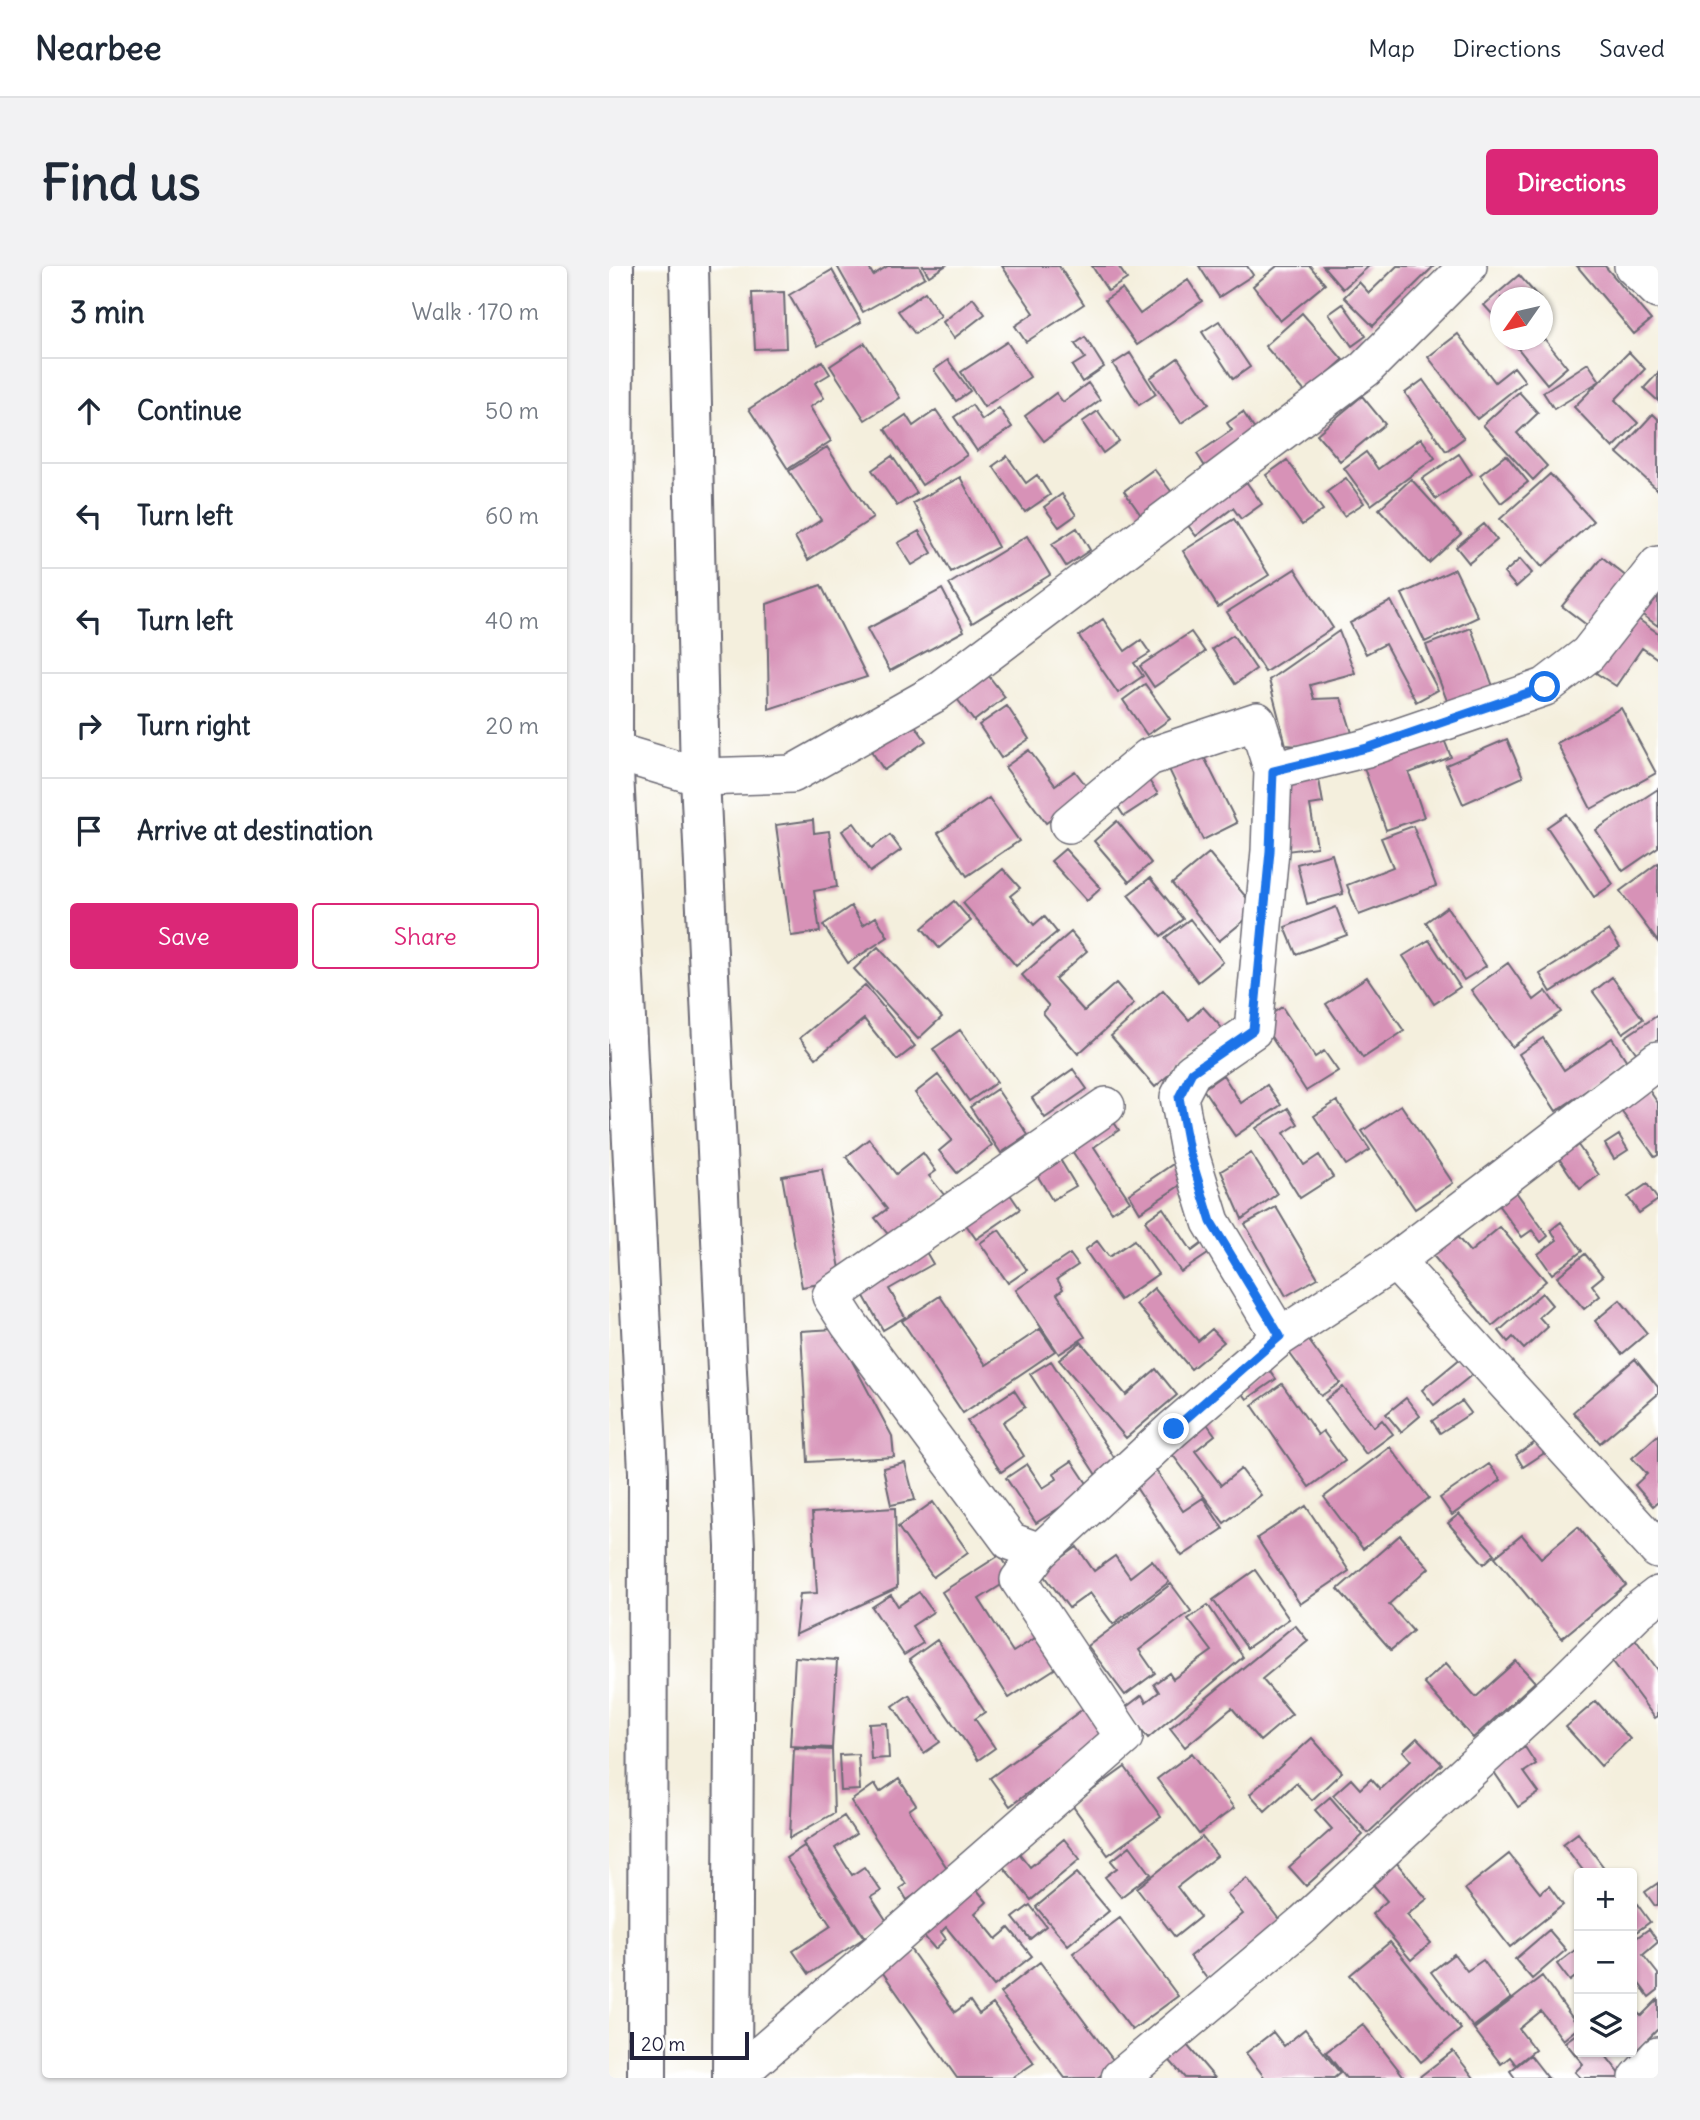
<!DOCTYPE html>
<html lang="en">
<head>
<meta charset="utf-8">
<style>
	:root { --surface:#fff; --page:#f2f2f3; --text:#1f2937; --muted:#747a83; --line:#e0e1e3; --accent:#db2777 }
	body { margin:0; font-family:Delius,sans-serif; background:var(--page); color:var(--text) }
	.controls { position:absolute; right:21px; bottom:21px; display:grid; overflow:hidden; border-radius:7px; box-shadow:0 2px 5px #0004 }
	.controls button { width:63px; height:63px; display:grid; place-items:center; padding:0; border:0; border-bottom:2px solid var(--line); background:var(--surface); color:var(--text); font:35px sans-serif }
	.compass { position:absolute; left:881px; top:21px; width:63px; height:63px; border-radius:50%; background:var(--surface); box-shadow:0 2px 5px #0004; rotate:236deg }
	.scale { position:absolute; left:21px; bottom:18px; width:119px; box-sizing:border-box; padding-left:7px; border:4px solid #22223b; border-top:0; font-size:19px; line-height:24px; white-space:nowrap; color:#22223b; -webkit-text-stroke:5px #fff; paint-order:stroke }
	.stop { position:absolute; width:21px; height:21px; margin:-16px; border:5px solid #1a73e8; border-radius:50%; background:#fff }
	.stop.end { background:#1a73e8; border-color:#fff; box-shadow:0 2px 7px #0008 }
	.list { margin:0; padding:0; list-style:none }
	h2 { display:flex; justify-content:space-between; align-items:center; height:91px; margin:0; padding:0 28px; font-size:30px }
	h2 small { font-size:23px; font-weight:400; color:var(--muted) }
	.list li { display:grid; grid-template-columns:46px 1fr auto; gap:21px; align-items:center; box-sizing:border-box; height:105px; padding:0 28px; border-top:2px solid var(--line) }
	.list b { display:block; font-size:26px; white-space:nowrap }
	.list em { font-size:23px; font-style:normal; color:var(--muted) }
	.actions { display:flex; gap:14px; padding:21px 28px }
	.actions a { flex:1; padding:16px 0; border:2px solid var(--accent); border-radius:7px; text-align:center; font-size:24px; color:var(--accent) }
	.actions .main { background:var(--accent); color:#fff }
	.icon { flex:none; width:38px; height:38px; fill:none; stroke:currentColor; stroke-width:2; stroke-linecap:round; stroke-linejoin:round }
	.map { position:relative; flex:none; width:1049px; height:1812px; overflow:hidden; border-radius:7px }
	header { display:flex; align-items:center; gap:42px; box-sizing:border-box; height:98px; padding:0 35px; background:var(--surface); border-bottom:2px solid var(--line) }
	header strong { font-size:33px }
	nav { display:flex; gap:38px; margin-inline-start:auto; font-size:24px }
	.intro { display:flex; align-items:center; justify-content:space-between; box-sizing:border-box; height:168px; padding:0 42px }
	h1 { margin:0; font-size:49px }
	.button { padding:18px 32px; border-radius:7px; background:var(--accent); color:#fff; font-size:24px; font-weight:700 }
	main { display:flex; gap:42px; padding:0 42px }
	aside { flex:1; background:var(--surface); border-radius:7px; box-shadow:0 2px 5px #0004 }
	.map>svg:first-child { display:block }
	.building { fill:#d792b7 }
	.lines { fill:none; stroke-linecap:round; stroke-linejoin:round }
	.street-casing { stroke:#6c6a74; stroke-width:40 }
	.secondary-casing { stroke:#6c6a74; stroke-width:42 }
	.primary-casing { stroke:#6c6a74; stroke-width:42 }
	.street { stroke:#fff; stroke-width:37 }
	.secondary { stroke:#fff; stroke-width:38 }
	.primary { stroke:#fff; stroke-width:38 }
	.route { stroke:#1a73e8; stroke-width:9 }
</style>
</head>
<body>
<header>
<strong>Nearbee</strong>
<nav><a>Map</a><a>Directions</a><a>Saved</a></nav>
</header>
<div class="intro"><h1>Find us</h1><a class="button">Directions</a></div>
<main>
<aside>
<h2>3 min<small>Walk · 170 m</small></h2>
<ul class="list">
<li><svg class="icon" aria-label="ahead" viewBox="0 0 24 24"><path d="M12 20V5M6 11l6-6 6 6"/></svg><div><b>Continue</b></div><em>50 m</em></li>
<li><svg class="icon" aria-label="left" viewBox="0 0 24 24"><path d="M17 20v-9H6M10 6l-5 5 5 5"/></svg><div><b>Turn left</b></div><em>60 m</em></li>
<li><svg class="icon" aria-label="left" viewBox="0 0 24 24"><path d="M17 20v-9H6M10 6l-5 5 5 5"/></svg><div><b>Turn left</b></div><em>40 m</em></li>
<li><svg class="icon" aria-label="right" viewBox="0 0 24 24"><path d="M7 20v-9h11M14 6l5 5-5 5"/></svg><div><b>Turn right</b></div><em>20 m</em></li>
<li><svg class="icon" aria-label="arrive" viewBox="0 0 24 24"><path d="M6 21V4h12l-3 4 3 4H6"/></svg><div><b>Arrive at destination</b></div></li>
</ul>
<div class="actions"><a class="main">Save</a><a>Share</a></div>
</aside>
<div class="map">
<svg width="1049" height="1812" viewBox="0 0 1049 1812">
	<rect width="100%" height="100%" fill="#fff"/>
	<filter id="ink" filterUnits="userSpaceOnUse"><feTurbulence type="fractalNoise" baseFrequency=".0143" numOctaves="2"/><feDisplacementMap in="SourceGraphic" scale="14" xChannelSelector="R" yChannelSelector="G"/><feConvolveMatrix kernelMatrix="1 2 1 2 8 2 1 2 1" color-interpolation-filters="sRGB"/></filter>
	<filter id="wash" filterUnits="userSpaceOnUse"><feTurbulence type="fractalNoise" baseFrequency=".00686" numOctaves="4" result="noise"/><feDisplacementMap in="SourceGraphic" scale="28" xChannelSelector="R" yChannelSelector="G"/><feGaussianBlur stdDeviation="1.57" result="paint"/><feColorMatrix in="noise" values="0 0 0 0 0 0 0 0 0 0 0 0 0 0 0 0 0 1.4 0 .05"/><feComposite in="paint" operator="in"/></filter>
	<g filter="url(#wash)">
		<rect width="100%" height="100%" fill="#f4efdd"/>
		<g id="blocks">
			<path class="building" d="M228,0h31l5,9 15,-9h31l6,11 -62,35z
				M314,0h22l-16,10z
				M393,0h57l25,38 -58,38 -11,-16 19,-13z
				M483,0h26l9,13 -19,12z
				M590,0h48l6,9 -34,22z
				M668,0h33l15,18 -45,37 -27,-35z
				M714,0h46l-26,23z
				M788,0h37l-61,60 -29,-29 15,-15 10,11z
				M968,0h28l46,54 -17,14z
				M223,4l29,52 -43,24 -29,-51z
				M910,9l20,23h-38v26l-17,-19z
				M579,14l14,21 -65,44 -32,-45 17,-11 18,25z
				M175,26l2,56 -31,1 -3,-56z
				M316,26l16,24 -26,18 -17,-23z
				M364,32l12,16 -31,24 -11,-16z
				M734,38l23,32 -14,10 -23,-32z
				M693,47l41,47 -37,33 -41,-47z
				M610,55l31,46 -17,12 -31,-47z
				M849,68l37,48 19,-15 11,14 -48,38 -49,-62z
				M476,71l19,30 -22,15 -10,-16 13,-8 -10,-14z
				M934,71l24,30 -20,17 -36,-44h32z
				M398,76l23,35 -46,30 -23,-35z
				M256,77l35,55 -35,22 -35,-54z
				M1020,86l16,17 -30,31 23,23 -25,25 -39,-41 26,-26 -46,28 -11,-17 45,-29 12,18z
				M521,87l26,41 -17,11 -26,-41z
				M569,92l31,46 -28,19 -31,-45z
				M339,94l22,31 -14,10 -22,-31z
				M213,95l8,13 -15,9 9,15 -14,9 21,34 -43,28 -39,-60z
				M1049,107v28l-14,-13z
				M814,114l41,58 -18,13 -41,-58z
				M479,117l12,17 -56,41 -19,-25 31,-23 7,9z
				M910,126l19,21 -21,20 30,33 -14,14 -50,-55z
				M753,130l23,28 -45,37 -23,-27z
				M363,139l10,15 17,-12 13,19 -35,24 -23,-34z
				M327,144l31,45 -45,30 -37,-56 21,-14 7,11z
				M489,145l21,30 -16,12 -21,-31z
				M634,146l14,21 -51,35 -9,-14 35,-24 -5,-7z
				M1044,148l5,5v71l-41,-37z
				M812,172l14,20 -64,47 -27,-37 22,-16 12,17z
				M218,181l46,71 -65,42 -13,-23 26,-17 -32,-49z
				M850,188l13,20 -36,25 -14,-20z
				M897,189l22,27 -27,21 -21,-28z
				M283,190l25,37 -20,13 -25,-36z
				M398,190l19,27 11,-8 13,20 -25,17 -32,-46z
				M678,194l36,50 -21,15 -36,-50z
				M545,203l20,26 -31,23 -19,-27z
				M631,207l22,31 -21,15 -8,-11 -37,28 -15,-20z
				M941,208l43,47 -51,46 -42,-48z
				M351,211l38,70 -47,25 -38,-69z
				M737,212l18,25 -20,13 -17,-24z
				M802,213l50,55 -32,29 -50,-54z
				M453,228l14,21 -17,12 -15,-20z
				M625,253l35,56 -51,32 -35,-56z
				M875,258l13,16 -28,23 -13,-16z
				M468,262l13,22 -24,16 -14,-22z
				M310,265l13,22 -20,12 -14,-22z
				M418,270l23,39 -78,48 -23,-39z
				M993,291l32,26 -38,49 -34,-26z
				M911,293l12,14 -16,14 -12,-14z
				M686,303l38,59 -68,44 -38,-60z
				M846,303l23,48 -53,25 -23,-48z
				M212,319l46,92 -98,32 -2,-105z
				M1049,321v39l-18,-13z
				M333,323l22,42 -74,40 -23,-42z
				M782,335l47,89 -22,12 -31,-58 -19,10 -16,-31z
				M1026,351l23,16v26l-16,-11 -26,38 -20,-13z
				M494,353l22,32 16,-11 9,13 -16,10 9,13 -25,17 -39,-57z
				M862,362l23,61 -45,17 -23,-61z
				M730,365l16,42 -45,12 4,14 27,-1 12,38 -38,11 -29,-2 -17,-65z
				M582,366l14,20 -51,35 -14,-21z
				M624,369l23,34 -21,15 -23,-35z
				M372,400l24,31 -31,24 -23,-30z
				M536,418l25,35 -23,16 -24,-35z
				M398,440l22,33 -28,19 -22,-33z
				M1012,442l35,65 -65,36 -34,-66z
				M298,448l19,27 -42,29 -18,-27z
				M834,471l8,20 -42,16 15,44 -38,13 -23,-65z
				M898,473l16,38 -60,27 -17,-39z
				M589,479l39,78 -34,17 -38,-79z
				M420,484l26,35 20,-14 15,20 -44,32 -41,-56z
				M535,507l14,21 -34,22 -14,-21z
				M709,508l5,29 -13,2 7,42 -30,4 -11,-71z
				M1049,523v58l-35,24 -27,-41z
				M380,532l30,43 -52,35 -29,-43z
				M957,548l47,70 -19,13 -47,-70z
				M204,554l1,13 15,-2 8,56 -23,4 6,41 -29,4 -15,-111z
				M508,555l34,42 -22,19 -35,-41z
				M245,557l18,25 18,-13 11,15 -31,22 -28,-41z
				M804,560l23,60 -77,29 -12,-30 46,-18 -12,-29z
				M456,583l36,39 -14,13 -36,-40z
				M600,587l48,57 -38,31 -47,-57z
				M723,588l11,40 -36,10 -10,-40z
				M1049,597v79l-38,-51z
				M394,603l17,19 -10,8 24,29 10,-9 13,16 -41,34 -53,-63z
				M541,612l33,41 -22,17 -33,-41z
				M345,635l17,20 -32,27 -17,-20z
				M242,640l12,19 13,-8 12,20 -40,26 -25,-38z
				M727,641l11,28 -51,19 -11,-27z
				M838,641l39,59 -22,14 -38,-58z
				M581,653l33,43 -25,20 -33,-44z
				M1000,664l11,17 -69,45 -11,-18z
				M462,666l16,19 -32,28 29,32 32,-28 18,21 -56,50 -35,-41 6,-7 -27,-31z
				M820,674l31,47 -26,17 -31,-48z
				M269,681l64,70 -24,22 -64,-70z
				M899,697l26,37 12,-9 15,21 -49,35 -41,-57z
				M758,711l37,54 -41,27 -37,-54z
				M1003,711l31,42 -20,14 -30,-41z
				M256,719l50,61 -18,14 -33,-41 -48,39 -16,-20z
				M554,724l26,30 14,-13 19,21 -67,59 -44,-51z
				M673,741l33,50 9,-6 14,20 -32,20 -45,-70z
				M1049,749v25l-21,14 -12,-17z
				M351,764l37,52 -28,19 -36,-52z
				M934,772l21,32 48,-32 16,25 -72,48 -37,-57z
				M464,803l14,20 -42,29 -13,-20z
				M329,809l54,70 -35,28 -18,-22 13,-11 -37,-47z
				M614,809l18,28 26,-18 14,20 -46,31 -32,-47z
				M1033,814l16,23v52l-3,2 -42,-57z
				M388,823l31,46 -27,18 -31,-46z
				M728,835l33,49 -24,15 -32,-49z
				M792,839l52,78 -38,26 -53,-78z
				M679,842l10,16 -14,9 20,32 15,-10 14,22 -33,21 -44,-70z
				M498,846l12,18 -25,17 36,54 -18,11 -47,-72z
				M1010,869l9,15 -14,9 -9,-15z
				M260,873l27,35 27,-21 13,18 -7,5 16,20 -54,42 -16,-20 12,-9 -41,-52z
				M966,875l24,34 -19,14 -24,-35z
				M446,885l21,35 -24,14 -21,-35z
				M642,887l26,41 -35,25 -21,-48z
				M567,896l12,18 -48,32 -11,-18z
				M213,903l20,111 -40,7 -20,-111z
				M899,915l40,55 -7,6 -9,-12 -10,7 -32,-43z
				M1038,918l11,16 -19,13 -11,-16z
				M396,921l15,22 -44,30 -16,-23z
				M667,941l42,71 -32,18 -41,-72z
				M554,942l29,43 15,-11 7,10 -33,22 -36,-51z
				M952,956l21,29 -30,23 -14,-20 19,-14 -6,-10z
				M839,960l22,26 30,-25 46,54 -54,45 -67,-80z
				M390,964l28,40 -19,13 -28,-40z
				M525,974l24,34 -38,26 -35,-50 12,-9 12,16z
				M313,979l11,19 -44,25 16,28 -22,13 -27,-48z
				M461,988l8,11 -21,14 6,10 -6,5 28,43 -26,17 -43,-64z
				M976,988l18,22 -11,9 8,11 -16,13 -27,-32z
				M545,1022l44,53 14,-12 12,13 -33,27 -55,-65z
				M933,1027l10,12 -13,12 9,10 -24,22 -11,-12 -5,5 -9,-11z
				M331,1030l46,69 54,-36 15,22 -92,62 -61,-92z
				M1011,1034l27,33 -25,21 -27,-33z
				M226,1063l57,107 2,21 -86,5 -7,-131z
				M695,1068l36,49 -19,13 -36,-49z
				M472,1076l45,53 30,-26 21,26 -51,43 -67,-78z
				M852,1092l12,16 -39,31 -12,-15z
				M1026,1093l23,28v7l-58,49 -27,-31z
				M442,1095l68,104 -21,13 -68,-104z
				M659,1102l8,11 -29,20 -8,-11z
				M673,1118l36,51 5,-4 22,30 -36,26 -57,-82z
				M734,1121l31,40 8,-7 11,14 -27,20 -41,-54z
				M405,1124l11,17 -22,15 21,34 -23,16 -34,-51z
				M797,1132l14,18 -19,16 -15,-18z
				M853,1135l9,12 -31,20 -8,-12z
				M591,1148l15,21 -20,16 26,34 20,-16 20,26 -37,28 -61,-81z
				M1049,1169v67l-5,4 -18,-21 12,-11 -15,-16z
				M933,1172l7,12 -26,17 -7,-12z
				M781,1181l39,51 -66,51 -39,-52z
				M463,1195l18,27 -54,35 -30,-45 21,-14 16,24 14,-9 -3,-6z
				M296,1197l10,37 -24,5 -8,-37z
				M880,1198l12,16 -49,35 -12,-17z
				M546,1203l28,42 20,-13 20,31 -41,27 -49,-73z
				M324,1236l35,50 -35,25 -35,-50z
				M697,1240l43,65 -49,33 -43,-66z
				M286,1242l2,80 -102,47 5,-41 17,-1 -5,-80z
				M850,1248l36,40 -11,10 -36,-41z
				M969,1261l48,58 -64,53 -67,-81 27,-22 19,23z
				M791,1269l29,33 -40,36 24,27 -22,19 -53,-61z
				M468,1281l17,24 21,-15 15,21 22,-17 17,22 -56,42 -23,-31 -21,15 -27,-36z
				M391,1289l14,22 -35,22 34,53 35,-22 19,31 -58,37 -67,-106z
				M646,1304l34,49 -42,29 -34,-48z
				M562,1318l20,27 -52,39 16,23 -30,22 -37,-49z
				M310,1326l14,20 -21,14 11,17 -19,12 -32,-48 19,-12 7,11z
				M599,1339l35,52 -95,81 -23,-30 17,-13 4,7 13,-10 -5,-8 15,-11 4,6 39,-28 -24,-32z
				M686,1359l13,16 -46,38 30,35 -32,27 -28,-33 -47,39 -15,-19z
				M328,1374l48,72 -10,7 20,29 -17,12 -69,-100z
				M1027,1374l22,30v46l-3,2 -44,-59z
				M186,1391l42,3 -5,88 -42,-2z
				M907,1395l19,21 -62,56 -49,-55 22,-20 30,34z
				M300,1429l31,47 -16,11 -31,-47z
				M987,1435l34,38 -29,27 -35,-39z
				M482,1437l21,28 -102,75 -20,-28z
				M278,1457l2,35 -18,1 -2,-35z
				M703,1472l30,34 -30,28 -16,-17 -31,28 -15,-17z
				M808,1472l25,26 -74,69 -35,-38 18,-16 9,10 11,-10 9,10 31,-29 -8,-9z
				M916,1481l11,17 -12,8 15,21 -21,14 -26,-38z
				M185,1482l38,2 2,63 -44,25z
				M583,1487l42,55 -35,26 -42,-55z
				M249,1488l2,36 -19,1 -2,-36z
				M516,1501l36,50 -53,38 -36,-50z
				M290,1513l17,26 -7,5 40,61 -42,29 -7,-12 6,-4 -55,-83 24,-17 5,8z
				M721,1531l33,38 -57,51 -17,-19 43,-38 -17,-19z
				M235,1550l12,18 -21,14 17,27 12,-8 17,24 -10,6 17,26 -23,15 -62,-95z
				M969,1567l30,40h-23l-22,-29z
				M593,1571l15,19 -40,31 23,30 -25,20 -38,-49z
				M455,1573l16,20 -49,41 -32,-38 16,-14 15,19z
				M195,1580l60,92 -55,36 -16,-23 38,-25 -45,-68z
				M521,1580l21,28 -30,23 -16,-20 12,-9 -6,-7z
				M900,1588l31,39 9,-7 14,19 -53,42 -45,-58z
				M781,1589l37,44 -20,16 24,28 -20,17 -39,-46 15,-13 -22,-26z
				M468,1607l32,38 -41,34 -32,-38z
				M638,1612l34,44 -73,58 -18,-24 53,-42 -16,-20z
				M359,1613l19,23 -12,11 21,26 13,-11 23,28 -38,30 -48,-59 -5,5 5,7 -11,10 -22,-26z
				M1049,1617v21l-3,2 -10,-14z
				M1023,1631l18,25 -18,13z
				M421,1639l16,21 -16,13 -17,-21z
				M511,1652l58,78 -46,34 -59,-77z
				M1040,1663l9,13 -15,13 15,19v16l-9,7 -17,-23v-33z
				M940,1664l17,20 -34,29 -17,-20z
				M781,1676l71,87 -40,33 -71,-87z
				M299,1680l47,66 15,-11 9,13 14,-10 41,59 -22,15h-55l-79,-112z
				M970,1681v27l-9,7 -13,-17z
				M845,1688l13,17 16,-11 28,38 -38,29 -42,-55z
				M431,1696l76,102 -19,14h-32l-65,-85z
				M933,1710l37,51 -16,13 -22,-29 -22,18 16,21 -19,15 -6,-8 -9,7 -27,-35z
				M1049,1733v30l-26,26v-48l9,9z
				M754,1758l42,54h-59l-20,-26z
				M696,1763l35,44 -6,5h-69l-19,-25 27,-21 11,14z
				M970,1766v20h24l20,26h-42l-6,-6 8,-8 -18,-22z
				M572,1772l34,40h-30l-21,-24z
				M844,1785l21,27h-56z
				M921,1789l18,23h-33l-5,-7z"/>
		</g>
	</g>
	<g filter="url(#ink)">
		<use href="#blocks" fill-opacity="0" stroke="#6c6a74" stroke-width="2"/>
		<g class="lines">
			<defs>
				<path id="street" d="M1024,0l25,24
					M4,485l87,26 92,-3 142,-80 431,-325 103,-103
					M664,505l-3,80 -17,179 -61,42 -13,25 10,54 22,71 69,115
					M460,558l80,-67 108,-36 16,50 94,-23 178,-61 43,-33 70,-89
					M786,995l263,289
					M431,1286l-30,-11 -161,-217 -18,-28 275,-190
					M125,1812l390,-341 -105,-157 21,-28 133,-123 107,-92 115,-76 263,-201
					M511,1812l184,-155 261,-241 71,-70 22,-17
					M1029,1812l20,-22"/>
				<path id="secondary" d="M80,0l11,511 35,770 -3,531"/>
				<path id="primary" d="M5,0l-1,485 35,721 -1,606"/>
			</defs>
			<use href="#street" class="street-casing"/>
			<use href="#secondary" class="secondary-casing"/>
			<use href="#primary" class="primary-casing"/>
			<use href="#street" class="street"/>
			<use href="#secondary" class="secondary"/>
			<use href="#primary" class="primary"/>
		</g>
	</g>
	<g class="lines" filter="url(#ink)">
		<path class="route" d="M565,1163l106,-93 -69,-114 -22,-71 -10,-54 13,-25 61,-42 17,-179 3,-80 94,-23 178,-61"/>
	</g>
</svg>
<div class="controls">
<button>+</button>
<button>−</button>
<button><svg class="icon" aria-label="layers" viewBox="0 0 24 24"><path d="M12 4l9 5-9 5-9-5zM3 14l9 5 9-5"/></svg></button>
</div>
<svg class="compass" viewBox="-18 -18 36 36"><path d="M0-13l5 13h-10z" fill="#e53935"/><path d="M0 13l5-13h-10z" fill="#747a83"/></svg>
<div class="scale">20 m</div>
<div class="stop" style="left:936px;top:421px"></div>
<div class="stop end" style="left:565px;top:1163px"></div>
</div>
</main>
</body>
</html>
